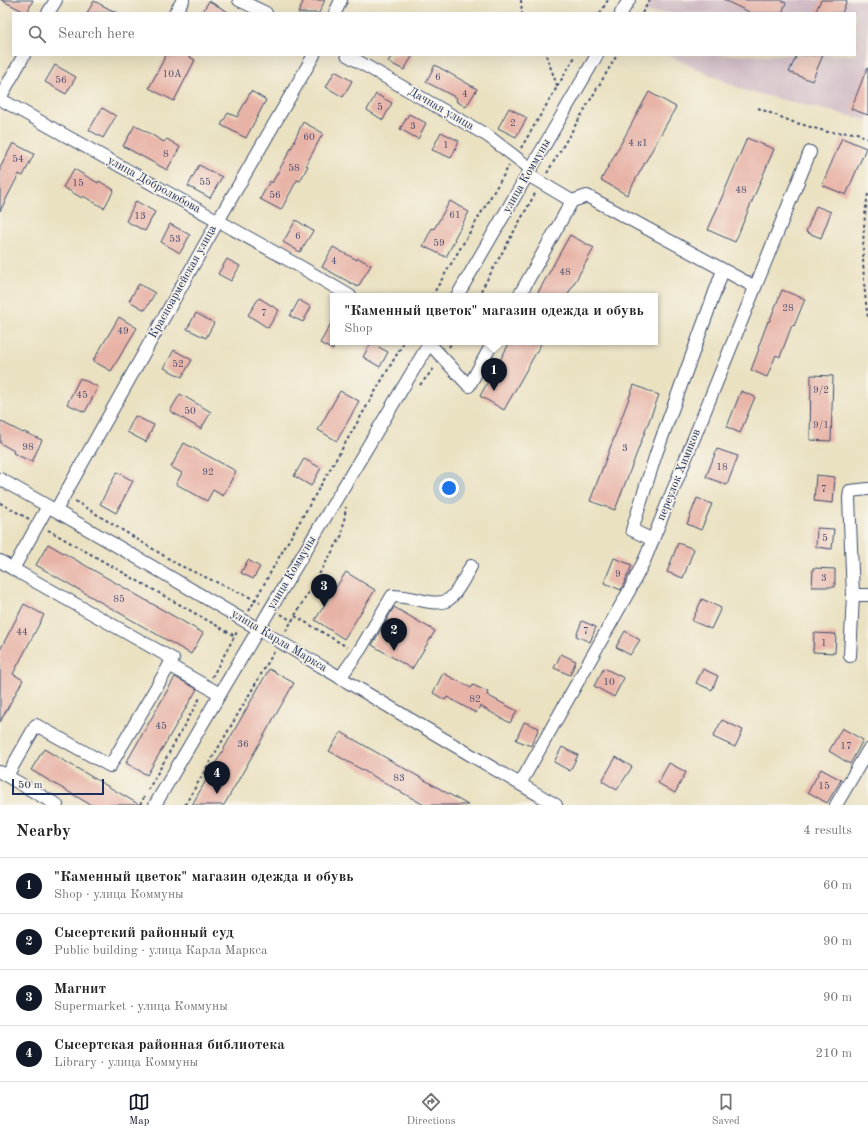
<!DOCTYPE html>
<html lang="en">
<head>
<meta charset="utf-8">
<style>
	:root { --surface:#fff; --page:#f6f6f6; --text:#222; --muted:#767676; --line:#e0e0e0; --accent:#111827 }
	body { margin:0; font-family:"Old Standard TT",serif; background:var(--page); color:var(--text) }
	.scale { position:absolute; left:12px; bottom:10px; width:92px; box-sizing:border-box; padding-left:4px; border:2px solid #1b2f5e; border-top:0; font-size:11px; line-height:14px; white-space:nowrap; color:#1b2f5e; -webkit-text-stroke:3px #f7f3e8; paint-order:stroke }
	.you { position:absolute; left:449px; top:488px; width:14px; height:14px; margin:-10px; border:3px solid #fff; border-radius:50%; background:#1a73e8; box-shadow:0 0 0 6px #1a73e833 }
	.badge { display:grid; place-items:center; width:26px; height:26px; border-radius:50%; background:var(--accent); color:#fff; font-size:13px; font-weight:700 }
	.pin { position:absolute; translate:-50% -33px; filter:drop-shadow(0 1px 2px #0008) }
	.pin::after { content:''; position:absolute; top:21px; width:14px; height:12px; background:inherit; clip-path:polygon(0 0,100% 0,50% 100%) }
	.popup { position:absolute; left:330px; top:293px; width:328px; height:52px; box-sizing:border-box; display:grid; place-content:center; border-radius:0px; background:var(--surface); filter:drop-shadow(0 1px 3px #0005); font-size:13px; white-space:nowrap; color:var(--muted) }
	.popup b { font-size:15px; color:var(--text) }
	.popup::after { content:''; position:absolute; left:50%; top:100%; margin-left:-8px; border:8px solid transparent; border-top-color:var(--surface) }
	.list { margin:0; padding:0; list-style:none }
	h2 { display:flex; justify-content:space-between; align-items:center; height:52px; margin:0; padding:0 16px; font-size:17px }
	h2 small { font-size:13px; font-weight:400; color:var(--muted) }
	.list li { display:grid; grid-template-columns:26px 1fr auto; gap:12px; align-items:center; box-sizing:border-box; height:56px; padding:0 16px; border-top:1px solid var(--line) }
	.list b { display:block; font-size:15px; white-space:nowrap }
	.list p { margin:0; font-size:13px; white-space:nowrap; color:var(--muted) }
	.list em { font-size:13px; font-style:normal; color:var(--muted) }
	.icon { flex:none; width:22px; height:22px; fill:none; stroke:currentColor; stroke-width:2; stroke-linecap:round; stroke-linejoin:round }
	.map { position:relative; flex:none; width:868px; height:805px; overflow:hidden }
	.search { position:absolute; background:var(--surface); box-shadow:0 4px 16px #0002; left:12px; right:12px; top:12px; height:44px; display:flex; align-items:center; gap:10px; box-sizing:border-box; padding:0 14px; border-radius:0px; color:var(--muted); font-size:15px }
	.sheet { height:276px; background:var(--surface) }
	nav { display:flex; justify-content:space-around; align-items:center; box-sizing:border-box; height:56px; border-top:1px solid var(--line); background:var(--surface); font-size:11px; color:var(--muted) }
	nav a { display:grid; justify-items:center; gap:2px }
	nav .on { color:var(--accent) }
	.map>svg:first-child { display:block }
	.industrial { fill:#d2bdc8 }
	.building { fill:#e8b3a7 }
	.lines { fill:none; stroke-linecap:round; stroke-linejoin:round }
	.minor-casing { stroke:#3a4a6d; stroke-width:14 }
	.path { stroke:#3a4a6d; stroke-width:2; stroke-dasharray:3 3; stroke-linecap:butt }
	.minor { stroke:#fff; stroke-width:12 }
	.labels { text-anchor:middle; dominant-baseline:central; stroke-width:3; stroke-linejoin:round; paint-order:stroke }
	.number-label { font-size:10px; fill:#4e5070 }
	.street-label { font-size:12px; fill:#1b2f5e; stroke:#f7f3e8 }
</style>
</head>
<body>
<div class="map">
<svg width="868" height="805" viewBox="0 0 868 805">
	<rect width="100%" height="100%" fill="#f7f3e8"/>
	<filter id="ink" filterUnits="userSpaceOnUse"><feTurbulence type="fractalNoise" baseFrequency=".025" numOctaves="2"/><feDisplacementMap in="SourceGraphic" scale="8" xChannelSelector="R" yChannelSelector="G"/><feConvolveMatrix kernelMatrix="1 2 1 2 8 2 1 2 1" color-interpolation-filters="sRGB"/></filter>
	<filter id="wash" filterUnits="userSpaceOnUse"><feTurbulence type="fractalNoise" baseFrequency=".012" numOctaves="4" result="noise"/><feDisplacementMap in="SourceGraphic" scale="16" xChannelSelector="R" yChannelSelector="G"/><feGaussianBlur stdDeviation="0.9" result="paint"/><feColorMatrix in="noise" values="0 0 0 0 0 0 0 0 0 0 0 0 0 0 0 0 0 1.4 0 .05"/><feComposite in="paint" operator="in"/></filter>
	<g filter="url(#wash)">
		<rect width="100%" height="100%" fill="#eae1c1"/>
		<path class="industrial" d="M651,0h217v120l-122,-29 -79,-36h188v-42h-211z"/>
		<g id="blocks">
			<path class="building" d="M1,0h32l-6,13z
				M304,0h21l-6,13h-21z
				M724,0h56l6,3 -4,10h-31z
				M821,0h26l-5,13h-27z
				M94,1l23,12h-30z
				M209,1l21,12h-28z
				M166,55h20l9,5 -21,41 -25,-13z
				M392,55h21l-9,15 -16,-8z
				M797,55h26l-11,26 -23,-9z
				M55,65l21,12 -10,17 -21,-12z
				M435,65l42,24 -11,18 -10,-6 1,-3 -31,-16z
				M867,68h1v47l-17,-6z
				M335,71l17,10 -9,16 -17,-10z
				M251,91l15,9 -20,38 -25,-13 7,-12 9,4z
				M649,92l27,15 -49,88 -26,-15z
				M376,94l16,9 -9,17 -16,-10z
				M102,108l14,8 -13,22 -14,-8z
				M509,108l18,10 -11,19 -18,-9z
				M409,114l17,9 -8,16 -18,-10z
				M303,122l20,11 -17,32 2,1 -8,15 -3,-1 -16,30 -21,-11 10,-18 2,2 23,-42h-1z
				M135,125l29,17 3,-3 13,8 -13,23 -44,-24z
				M441,132l18,9 -8,17 -19,-8z
				M747,138l27,11 -39,93 -27,-12z
				M842,138l24,10 -20,47 -24,-10z
				M13,143l21,11 -11,22 -4,-2 -19,37v-43z
				M199,165l23,12 -12,21 -22,-12z
				M74,169l24,14 1,-2 15,9 -10,18 -21,-12 -1,2 -19,-11z
				M136,201l19,11 -10,19 -19,-10z
				M450,201l19,11 -15,27 1,1 -9,17 -23,-11 9,-18 2,1z
				M816,206l15,6 -10,26 -15,-6z
				M296,220l17,11 -13,21 -17,-10z
				M170,224l20,11 -10,18 -19,-11z
				M570,235l24,13 -27,48h-31z
				M333,247l24,13 1,-2 13,7 -13,22 -36,-20z
				M227,259l13,7 -9,15 -13,-7z
				M139,284l16,9 -10,17 -16,-9z
				M782,290l23,9 -11,27 -2,-1 -12,32 -4,-2 -9,22 -16,-7 8,-21 -1,-1 10,-27 1,1z
				M259,298l20,12 -11,18 -20,-13z
				M299,300l12,7 -8,15 -13,-6z
				M196,313l18,10 -8,15 -19,-9z
				M119,317l18,11 -26,43 -18,-10z
				M333,320v30l-13,-7z
				M510,342h32l-38,68 -24,-14z
				M371,343l17,9 -8,15 -17,-10z
				M174,350l18,10 -10,17 -18,-9z
				M811,375l22,1 -2,65 -21,-1z
				M80,378l18,9 -13,25 -18,-8z
				M634,385l25,10 -44,115 -25,-9z
				M340,391l19,10 -22,40 -19,-11z
				M741,391l14,6 -15,36 -13,-6z
				M180,394l31,18 -10,17 -31,-18z
				M135,416l19,9 -8,17 -19,-10z
				M0,421l23,12 1,-1 18,8 -10,22 -19,-9 1,-2 -14,-8z
				M184,443l52,28 -13,25 -10,-6 -6,11 -31,-17 6,-11 -11,-6z
				M717,449l21,7 -11,29 -21,-8z
				M304,459l17,9 -10,18 -17,-10z
				M117,472l16,9 -17,32 -16,-9z
				M816,475l19,2 -2,26 -19,-2z
				M697,498l15,6 -11,26 -14,-6z
				M817,528l17,1 -2,20 -16,-2z
				M678,543l16,6 -11,29 -16,-6z
				M48,544l155,89 -12,21 -155,-89z
				M614,558l18,7 -11,25 -17,-7z
				M248,560l12,7 -7,12 -12,-6z
				M813,568l22,1v18h-23z
				M346,572l29,18 -31,49 -29,-19z
				M702,599l19,9 -10,21 -19,-8z
				M24,604l20,11 -31,59 10,6 -23,42v-72z
				M394,607l41,24 -23,38 -40,-24z
				M582,621l14,6 -6,15 -14,-6z
				M625,631l15,9 -10,15 -14,-8z
				M814,633l22,1 -1,19 -22,-1z
				M561,654l15,7 -6,14 -16,-7z
				M604,668l20,10 -10,19 -20,-11z
				M269,669l25,14 -70,122h-32z
				M703,669l15,7 -6,14 -16,-7z
				M443,673l28,15 2,-3 15,7 -1,3 30,16 -7,12 -30,-17 -4,7 -29,-16 -2,3 -12,-7z
				M175,677l22,12 -50,86 -21,-12z
				M722,720l21,10 -8,17 -22,-10z
				M524,722l15,6 -8,18 -15,-6z
				M842,728l21,12 -13,24 -21,-13z
				M341,732l127,73h-44l-95,-54z
				M562,747l16,8 -8,16 -16,-9z
				M44,749l96,56h-49l-60,-35z
				M616,757l16,10 -15,23 -15,-9z
				M669,763l17,9 -11,21 -17,-10z
				M821,769l20,11 -14,23 -19,-11z"/>
		</g>
	</g>
	<g filter="url(#ink)">
		<use href="#blocks" fill-opacity="0" stroke="#3a4a6d" stroke-width="1"/>
		<g class="lines">
			<defs>
				<path id="minor" d="M239,0l27,13
					M48,13l8,-13
					M175,13l8,-13
					M335,13l6,-13
					M621,13l8,-13
					M347,55l141,81 43,33
					M0,98l24,-43
					M0,99l301,168 49,29
					M572,201l15,-5 168,91
					M457,296l140,-241
					M519,296l53,-95 -44,-26
					M428,342l41,44 24,-44
					M0,479c187,105 370,218 556,326
					M56,510l162,-289 96,-166
					M653,540l-21,-10 24,-76 67,-184
					M0,561l13,8 35,-63
					M853,595h15
					M850,656l3,-61 -4,-97 1,-7 18,-2
					M169,665l51,29
					M340,678l21,-30 31,-52c10,0 18,2 28,4 8,2 21,4 28,0 9,-6 18,-25 23,-34
					M0,772l57,33
					M7,776l29,-51 74,41 63,-107 -160,-90
					M520,784l109,-193 16,-32 165,-407
					M155,805c90,-156 184,-309 275,-463
					M836,805l32,-55"/>
			</defs>
			<use href="#minor" class="minor-casing"/>
			<path class="path" d="M521,0l1,13
				M600,13l8,-13
				M642,13l8,-13
				M546,55l12,33
				M758,108l35,14 35,10 29,1 11,6
				M521,148l55,-93
				M547,173l70,-118
				M868,194c-7,39 -6,85 0,124
				M432,296l77,-130
				M478,296l58,-104
				M449,347l3,-5
				M420,385l15,-18
				M75,501l104,64 81,37
				M0,503l29,16
				M48,530l187,106
				M249,611l29,-52 126,-217
				M281,614l11,7
				M295,616l52,31
				M286,631l56,-96 4,-28
				M212,677l26,-47
				M148,790l53,-94
				M140,805l4,-8
				M185,805l89,-153"/>
			<use href="#minor" class="minor"/>
		</g>
	</g>
	<g class="labels">
		<g class="number-label">
			<text x="172" y="74">10А</text>
			<text x="438" y="77">6</text>
			<text x="61" y="80">56</text>
			<text x="465" y="94">4</text>
			<text x="380" y="107">5</text>
			<text x="513" y="123">2</text>
			<text x="413" y="126">3</text>
			<text x="309" y="137">60</text>
			<text x="638" y="143">4 к1</text>
			<text x="446" y="145">1</text>
			<text x="166" y="154">8</text>
			<text x="18" y="159">54</text>
			<text x="294" y="168">58</text>
			<text x="205" y="182">55</text>
			<text x="78" y="183">15</text>
			<text x="741" y="190">48</text>
			<text x="275" y="195">56</text>
			<text x="455" y="215">61</text>
			<text x="140" y="216">13</text>
			<text x="298" y="236">6</text>
			<text x="175" y="239">53</text>
			<text x="439" y="243">59</text>
			<text x="334" y="261">4</text>
			<text x="565" y="272">48</text>
			<text x="788" y="308">28</text>
			<text x="264" y="313">7</text>
			<text x="123" y="331">49</text>
			<text x="178" y="364">52</text>
			<text x="821" y="390">9/2</text>
			<text x="82" y="395">45</text>
			<text x="190" y="411">50</text>
			<text x="821" y="425">9/1</text>
			<text x="28" y="447">98</text>
			<text x="625" y="448">3</text>
			<text x="722" y="467">18</text>
			<text x="208" y="472">92</text>
			<text x="824" y="489">7</text>
			<text x="825" y="538">5</text>
			<text x="618" y="574">9</text>
			<text x="824" y="578">3</text>
			<text x="119" y="599">85</text>
			<text x="586" y="631">7</text>
			<text x="22" y="632">44</text>
			<text x="824" y="643">1</text>
			<text x="609" y="682">10</text>
			<text x="475" y="699">82</text>
			<text x="161" y="726">45</text>
			<text x="243" y="744">36</text>
			<text x="846" y="746">17</text>
			<text x="399" y="778">83</text>
			<text x="824" y="786">15</text>
		</g>
		<g class="street-label">
			<text transform="translate(441 109) rotate(30)">Дачная улица</text>
			<text transform="translate(527 176) rotate(-60)">улица Коммуны</text>
			<text transform="translate(154 185) rotate(29)">улица Добролюбова</text>
			<text transform="translate(183 282) rotate(-61)">Красноармейская улица</text>
			<text transform="translate(679 475) rotate(-68)">переулок Химиков</text>
			<text transform="translate(292 573) rotate(-59)">улица Коммуны</text>
			<text transform="translate(279 641) rotate(31)">улица Карла Маркса</text>
		</g>
	</g>
</svg>
<div class="scale">50 m</div>
<div class="you"></div>
<div class="pin badge" style="left:494px;top:391px">1</div>
<div class="popup"><b>&quot;Каменный цветок&quot; магазин одежда и обувь</b>Shop</div>
<div class="pin badge" style="left:394px;top:651px">2</div>
<div class="pin badge" style="left:324px;top:607px">3</div>
<div class="pin badge" style="left:217px;top:794px">4</div>
<div class="search"><svg class="icon" aria-label="search" viewBox="0 0 24 24"><circle cx="10" cy="10" r="6"/><path d="M15 15l6 6"/></svg>Search here</div>
</div>
<section class="sheet">
<h2>Nearby<small>4 results</small></h2>
<ul class="list">
<li><span class="badge">1</span><div><b>&quot;Каменный цветок&quot; магазин одежда и обувь</b><p>Shop · улица Коммуны</p></div><em>60 m</em></li>
<li><span class="badge">2</span><div><b>Сысертский районный суд</b><p>Public building · улица Карла Маркса</p></div><em>90 m</em></li>
<li><span class="badge">3</span><div><b>Магнит</b><p>Supermarket · улица Коммуны</p></div><em>90 m</em></li>
<li><span class="badge">4</span><div><b>Сысертская районная библиотека</b><p>Library · улица Коммуны</p></div><em>210 m</em></li>
</ul>
</section>
<nav>
<a class="on"><svg class="icon" aria-label="map" viewBox="0 0 24 24"><path d="M3 6l6-2 6 2 6-2v14l-6 2-6-2-6 2zM9 4v14M15 6v14"/></svg>Map</a>
<a><svg class="icon" aria-label="directions" viewBox="0 0 24 24"><path d="M12 3l9 9-9 9-9-9zM9 14v-3h6M13 9l2 2-2 2"/></svg>Directions</a>
<a><svg class="icon" aria-label="saved" viewBox="0 0 24 24"><path d="M7 4h10v16l-5-4-5 4z"/></svg>Saved</a>
</nav>
</body>
</html>
